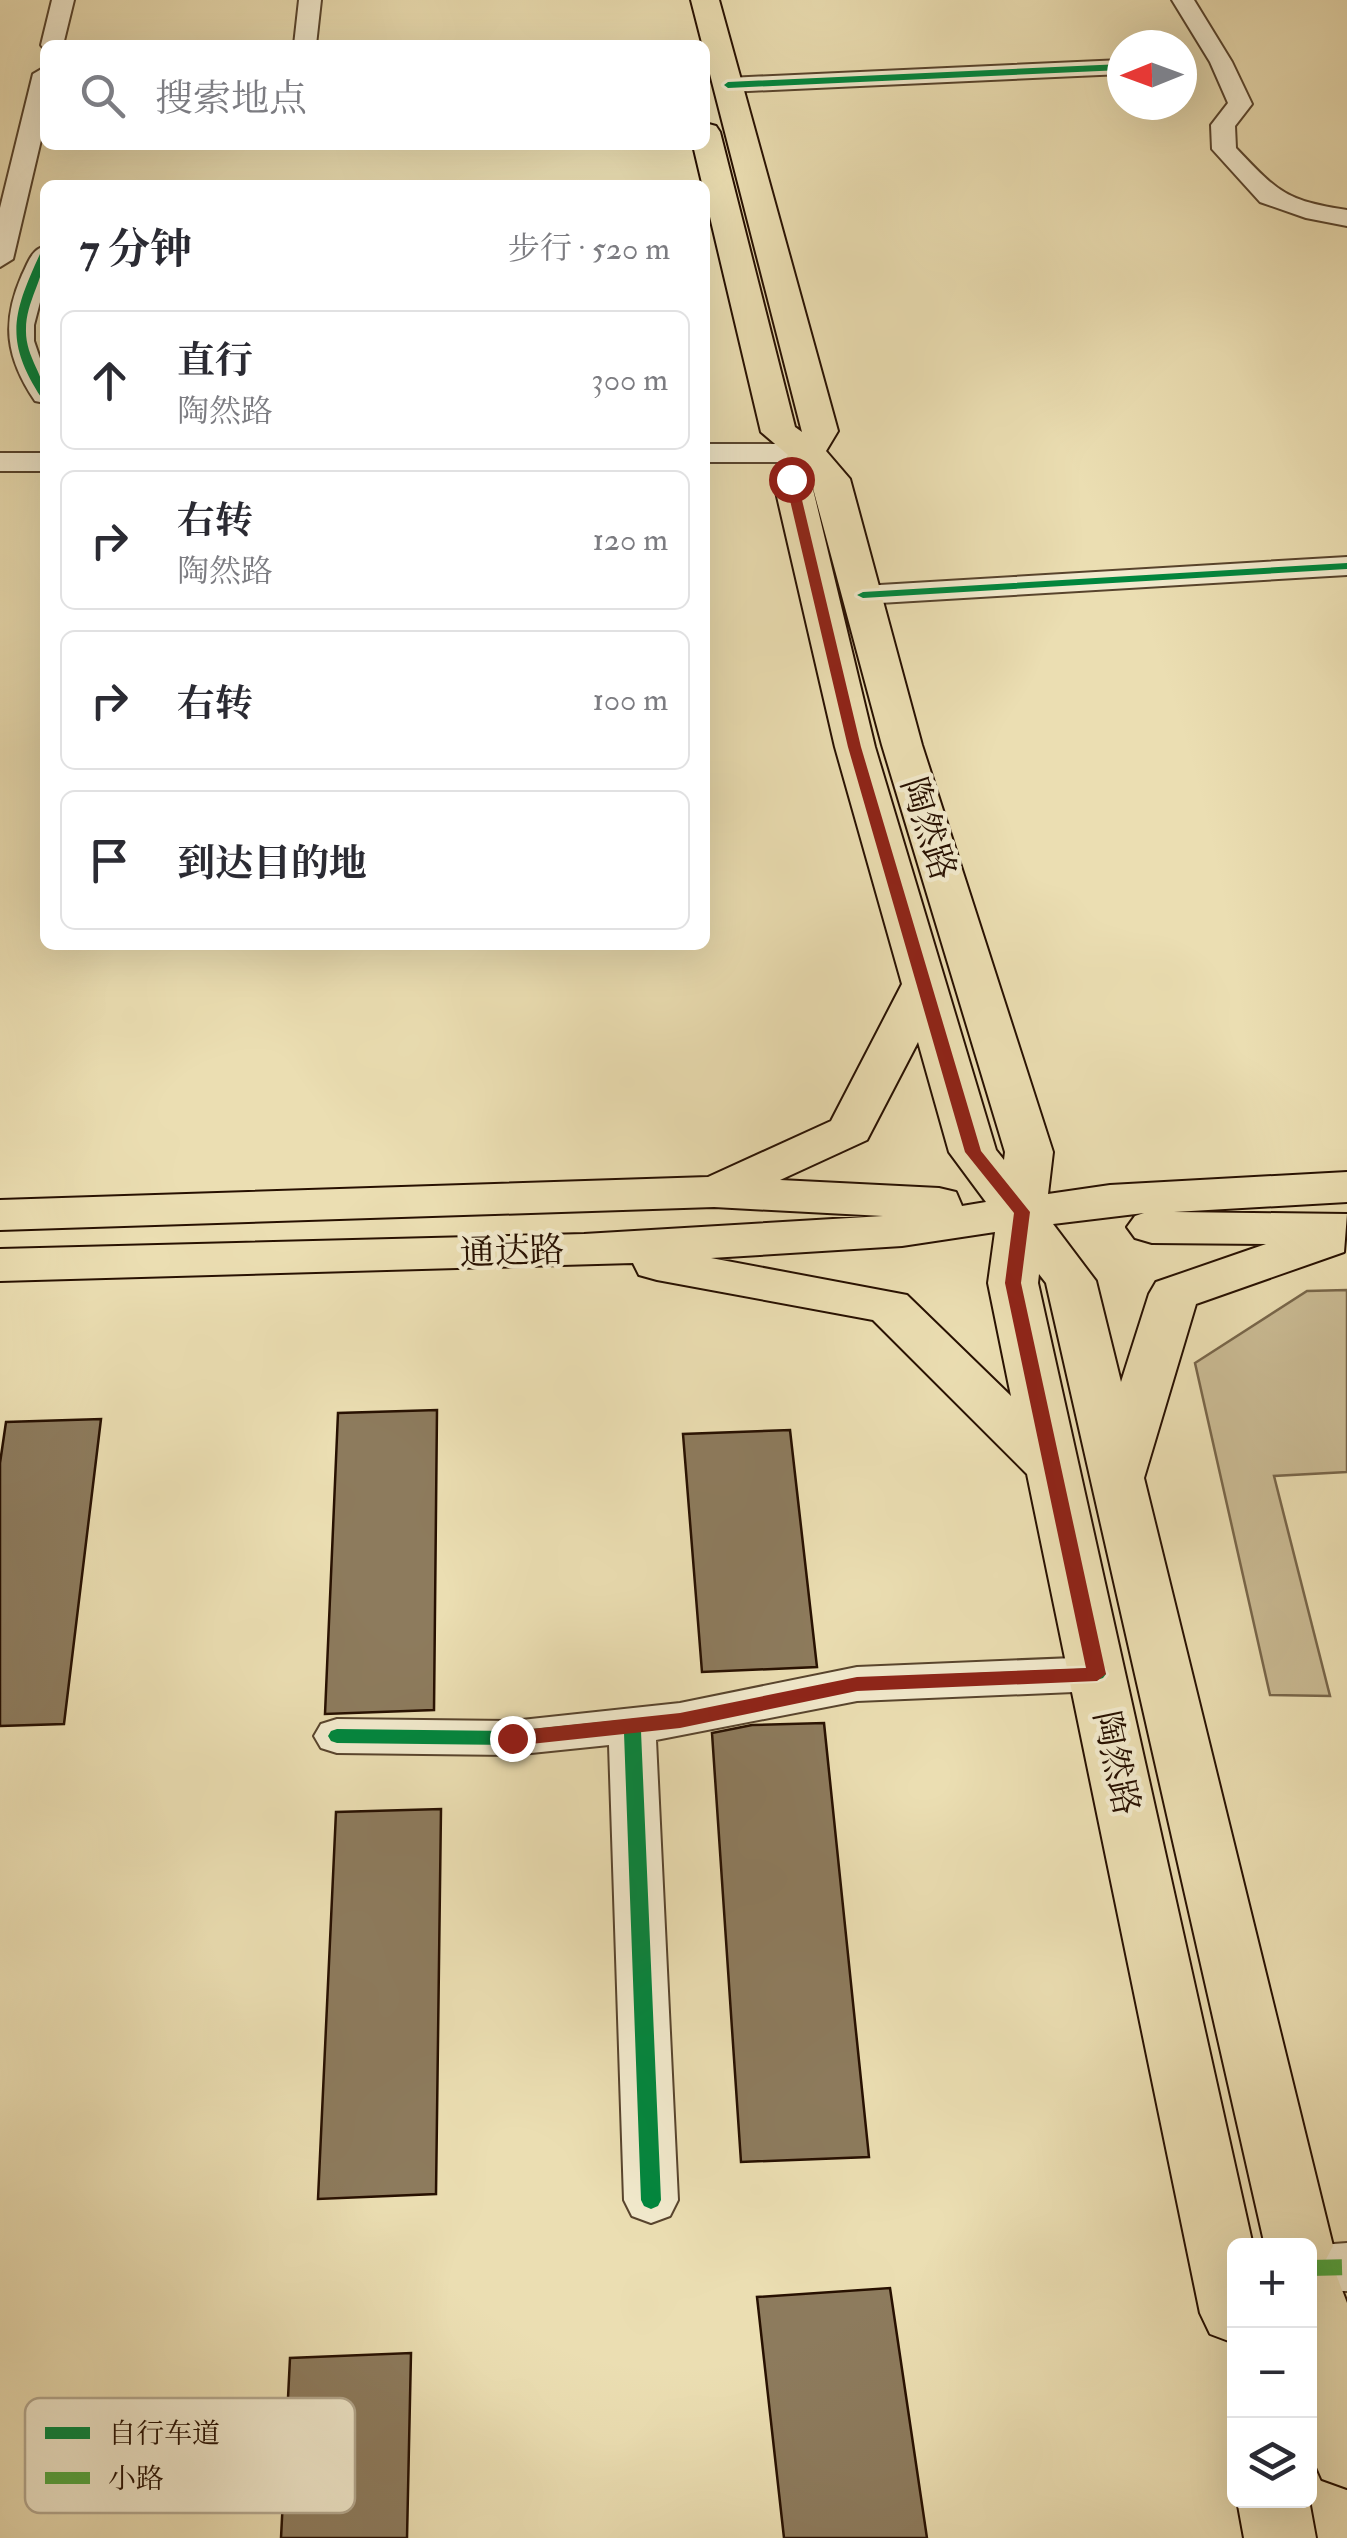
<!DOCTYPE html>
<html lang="zh">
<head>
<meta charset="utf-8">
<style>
	:root { --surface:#fff; --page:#f2f2f3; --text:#2b2b33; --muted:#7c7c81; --line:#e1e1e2 }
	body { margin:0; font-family:"IM FELL Double Pica","Noto Serif SC",serif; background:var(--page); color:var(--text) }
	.controls { position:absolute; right:30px; bottom:30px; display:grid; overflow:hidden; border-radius:15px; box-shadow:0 10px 40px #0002 }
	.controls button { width:90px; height:90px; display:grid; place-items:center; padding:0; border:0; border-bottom:2px solid var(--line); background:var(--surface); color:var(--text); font:50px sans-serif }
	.compass { position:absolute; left:1107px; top:30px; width:90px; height:90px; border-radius:50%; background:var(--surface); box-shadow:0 10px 40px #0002; rotate:269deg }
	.stop { position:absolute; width:30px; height:30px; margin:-22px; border:8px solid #8f2418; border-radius:50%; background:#fff }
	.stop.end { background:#8f2418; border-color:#fff; box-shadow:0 2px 10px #0008 }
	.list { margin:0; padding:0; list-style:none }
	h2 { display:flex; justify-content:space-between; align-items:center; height:130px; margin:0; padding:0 40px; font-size:42px }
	h2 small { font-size:32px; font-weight:400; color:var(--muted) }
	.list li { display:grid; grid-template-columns:65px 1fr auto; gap:30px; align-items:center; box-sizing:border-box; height:140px; margin:0 20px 20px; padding:0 20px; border:2px solid var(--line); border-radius:15px }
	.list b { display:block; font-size:38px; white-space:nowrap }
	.list p { margin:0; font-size:32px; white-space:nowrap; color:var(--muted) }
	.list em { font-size:32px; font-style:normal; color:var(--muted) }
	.icon { flex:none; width:55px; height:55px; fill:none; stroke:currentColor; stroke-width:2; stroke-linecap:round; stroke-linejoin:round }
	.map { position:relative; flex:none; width:1347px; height:2538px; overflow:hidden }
	.search { position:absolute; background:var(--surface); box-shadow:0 10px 40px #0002; left:40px; top:40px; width:670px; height:110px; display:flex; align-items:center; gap:25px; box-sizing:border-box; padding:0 35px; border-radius:15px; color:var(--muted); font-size:38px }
	.panel { position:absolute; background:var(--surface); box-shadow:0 10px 40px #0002; left:40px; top:180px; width:670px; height:770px; border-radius:15px }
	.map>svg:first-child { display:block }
	.green { fill:#cabb94; stroke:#78664a; stroke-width:2.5 }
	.building { fill:#8d7b5d; stroke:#271001; stroke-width:2.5 }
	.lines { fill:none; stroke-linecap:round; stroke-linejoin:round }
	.minor-casing { stroke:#58442d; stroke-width:4 }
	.major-casing { stroke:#271001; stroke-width:4 }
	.minor { fill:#f2eacd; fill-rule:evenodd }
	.major { fill:#ebdeb2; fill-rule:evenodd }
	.quiet-far1 { stroke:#53a840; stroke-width:8; stroke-dasharray:15 8; stroke-linecap:butt }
	.quiet { stroke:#53a840; stroke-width:16; stroke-dasharray:32 16; stroke-linecap:butt }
	.cycleway-casing { stroke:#f2eacd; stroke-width:6 }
	.cycleway { fill:#00873e; fill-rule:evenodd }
	.route { fill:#8f2418 }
	.labels { text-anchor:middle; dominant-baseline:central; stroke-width:9; stroke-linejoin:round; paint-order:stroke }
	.street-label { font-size:35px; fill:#271001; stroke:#f2eacd }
	.key { fill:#f2eacd; stroke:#b5a990; stroke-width:2.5 }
	.key-label { font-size:28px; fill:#271001 }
</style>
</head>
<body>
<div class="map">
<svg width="1347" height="2538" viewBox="0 0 1347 2538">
	<rect width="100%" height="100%" fill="#ebdeb2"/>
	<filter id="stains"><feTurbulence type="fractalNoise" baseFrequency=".002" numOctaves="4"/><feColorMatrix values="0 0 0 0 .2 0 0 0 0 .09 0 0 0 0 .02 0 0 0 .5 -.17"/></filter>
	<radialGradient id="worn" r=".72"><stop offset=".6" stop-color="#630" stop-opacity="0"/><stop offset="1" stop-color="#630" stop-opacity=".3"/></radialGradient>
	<path class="green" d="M1347,1290v182l-73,4 56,220 -60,-1 -75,-332 112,-72z"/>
	<path class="building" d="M437,1410l-3,300 -109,4 13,-301z
		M101,1419l-37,305 -64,2v-263l6,-41z
		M790,1430l27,237 -115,5 -19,-238z
		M824,1723l45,434 -128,5 -29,-429 40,-8z
		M441,1809l-5,385 -118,5 18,-387z
		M890,2288l37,250h-143l-27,-241z
		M411,2353l-4,185h-126l9,-180z"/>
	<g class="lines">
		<defs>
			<path id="minor" d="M52,0h22l-11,45h-18v5l-4,-5z
				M299,0h22l-5,45h-22z
				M1172,0h22l38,62 20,42 -17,22 1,22c41,43 49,53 111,62v16l-41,-8 -46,-16 -48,-53 -1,-24 17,-22 -18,-41z
				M1122,60v14l-394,18 -12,-7 12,-7z
				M45,67v56l-32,136 -13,8v-59l33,-134z
				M45,246v37l-11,42v16l11,32v30l-10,-2c-29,-43 -34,-78 -13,-126 6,-12 9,-25 23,-29z
				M705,444h103l10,3 4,6 -4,6 -10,3h-103z
				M0,453h45v18h-45z
				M1347,557v18l-484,29 -11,-3 -4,-6 4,-6 11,-3z
				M1097,1657l16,5 7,12 -7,12 -16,5 -240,10 -201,39 22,460 -8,16 -19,7 -19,-7 -8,-16 -15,-455 -97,10 -175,-2 -16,-5 -7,-12 7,-12 16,-5 175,2 168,-18 177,-36z
				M1347,2243v48h-37l-3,-45z"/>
			<path id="major" d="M691,0h28l119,431 -12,20 24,28 72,266 131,407 -5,42 62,-9 237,-13v30l-173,10 173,2 -3,38 -148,52 -52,174 189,768 -10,19 11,4 13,34v185l-25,-9 -10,-23 -2,-210h-45l-219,-963 -7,-9 -1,9 215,963h-19v97l-24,-9 -10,-21 -173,-839 -154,-154 -216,-40 -18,-5 -6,-12 -633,18v-32l584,-15 299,-18 -169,-9 -714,23v-30l708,-23 123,-56 71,-137 -67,-237 -62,-268 15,-24 -27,-23 -68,-287h12v-22l11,3 4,6 75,295 7,5zM810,477l72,268 123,407 -1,8 -8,-10 -121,-403zM918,1042l31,110 37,50 -24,4 -6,-14 -17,-4 -159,-8 87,-40zM1144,1213l-9,3 -8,11 8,11 17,5 114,1 -110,38 -7,12 -28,88 -25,-101 -43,-57zM995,1232l-7,51 23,113 -104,-101 -196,-37 191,-12z
				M1237,2500h72l7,38h-72z"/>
		</defs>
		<use href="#minor" class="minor-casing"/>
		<use href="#major" class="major-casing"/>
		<use href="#minor" class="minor"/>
		<use href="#major" class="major"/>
		<path class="quiet-far1" d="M1182,64h5"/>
		<path class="quiet" d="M1310,2268l37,-1"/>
		<defs>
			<path id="cycleway" d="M1122,64v6l-394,18 -4,-3 4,-3z
				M45,251c0,27 -19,50 -19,78 -1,28 19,46 19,69l-4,-1c-37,-57 -28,-84 -1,-143z
				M1347,563v6l-484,29 -6,-3 6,-3z
				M1097,1668l6,2 3,4 -3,4 -6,2 -240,10 -177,36 -39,5 20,469 -3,6 -7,3 -7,-3 -3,-6 -17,-467 -112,12 -175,-2 -6,-2 -3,-5 3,-5 6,-2 175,2 168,-17 177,-36z"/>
		</defs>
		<use href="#cycleway" class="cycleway-casing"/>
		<use href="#cycleway" class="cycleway"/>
	</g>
	<path class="route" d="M791,475l6,4 64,268 120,404 49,61 -9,71 85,391 -9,7 -240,10 -177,37 -168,18 -9,-8 9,-7 168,-18 177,-36 229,-9 -81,-385 9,-70 -49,-61 -117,-405 -63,-268z"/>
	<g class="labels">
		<g class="street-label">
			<text transform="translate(928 829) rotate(72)">陶然路</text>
			<text transform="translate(512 1252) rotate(-2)">通达路</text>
			<text transform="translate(1116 1763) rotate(78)">陶然路</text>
		</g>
	</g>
	<rect x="25" y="2398" width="330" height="115" rx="15" class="key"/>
	<rect x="45" y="2427" width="45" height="12" fill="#00873e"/>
	<rect x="45" y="2472" width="45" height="12" fill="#53a840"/>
	<g class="key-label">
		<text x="108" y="2443">自行车道</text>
		<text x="108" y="2488">小路</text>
	</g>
	<rect width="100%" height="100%" filter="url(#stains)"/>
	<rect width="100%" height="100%" fill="url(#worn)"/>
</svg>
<div class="controls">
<button>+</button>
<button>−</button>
<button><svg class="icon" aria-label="layers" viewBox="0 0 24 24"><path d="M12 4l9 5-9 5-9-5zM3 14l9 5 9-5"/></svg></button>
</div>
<svg class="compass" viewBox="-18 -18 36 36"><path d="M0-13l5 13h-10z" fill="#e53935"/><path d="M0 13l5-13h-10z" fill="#7c7c81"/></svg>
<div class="stop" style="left:791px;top:479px"></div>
<div class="stop end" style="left:512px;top:1738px"></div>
<div class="search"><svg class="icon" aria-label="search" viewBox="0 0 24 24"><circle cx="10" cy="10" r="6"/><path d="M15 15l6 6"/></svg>搜索地点</div>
<section class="panel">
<h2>7 分钟<small>步行 · 520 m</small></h2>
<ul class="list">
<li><svg class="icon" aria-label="ahead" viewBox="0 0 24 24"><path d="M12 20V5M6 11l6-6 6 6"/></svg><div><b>直行</b><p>陶然路</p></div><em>300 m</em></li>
<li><svg class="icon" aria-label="right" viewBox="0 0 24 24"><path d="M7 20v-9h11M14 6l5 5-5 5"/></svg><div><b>右转</b><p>陶然路</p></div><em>120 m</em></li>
<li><svg class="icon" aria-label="right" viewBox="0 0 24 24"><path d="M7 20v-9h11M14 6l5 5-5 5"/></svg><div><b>右转</b></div><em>100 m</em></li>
<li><svg class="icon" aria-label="arrive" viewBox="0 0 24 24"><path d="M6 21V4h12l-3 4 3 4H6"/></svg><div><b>到达目的地</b></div></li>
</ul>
</section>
</div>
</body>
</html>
